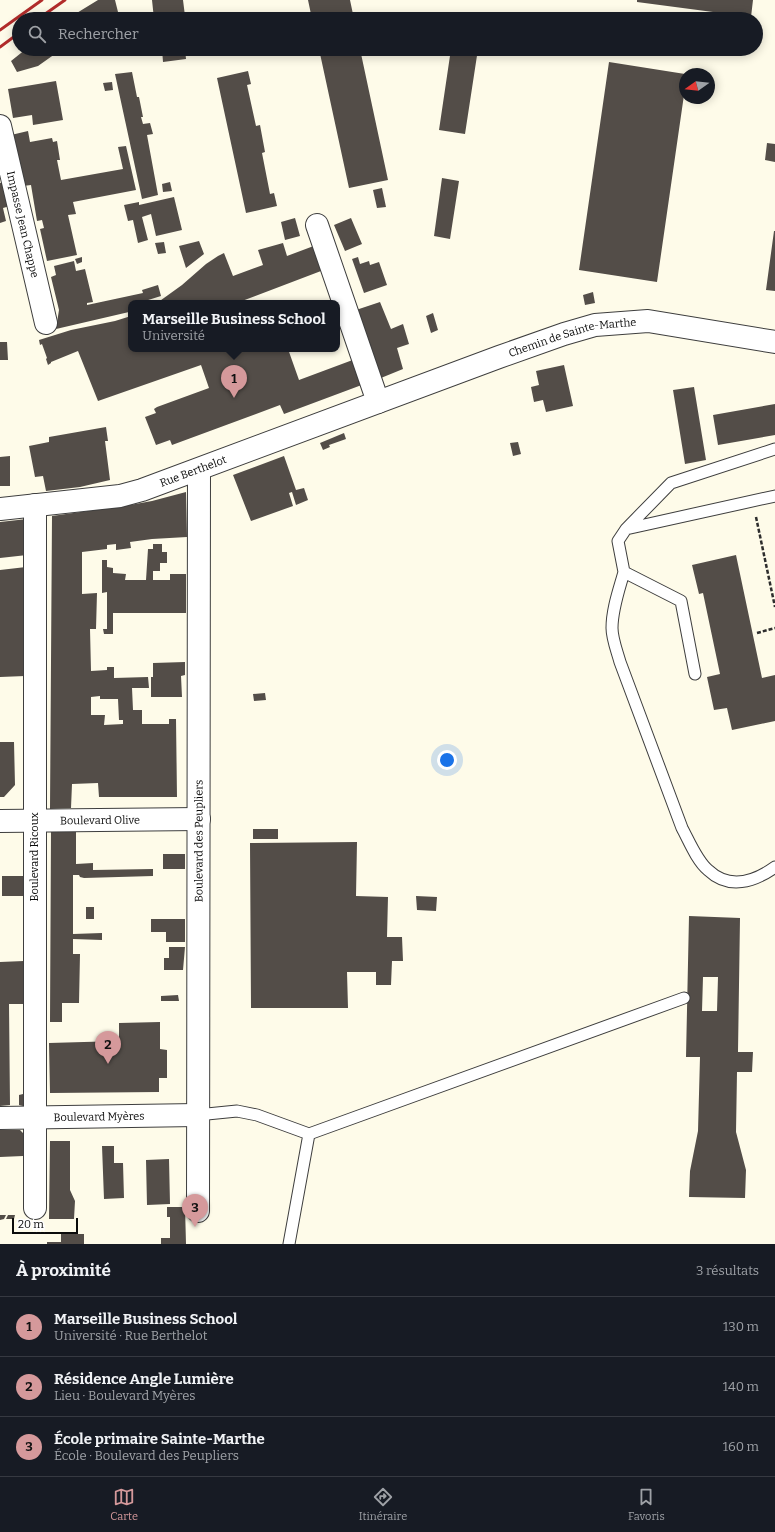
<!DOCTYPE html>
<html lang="fr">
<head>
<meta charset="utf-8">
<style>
	:root { --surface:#171b24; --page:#20242c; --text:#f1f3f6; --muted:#9ea1a6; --line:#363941; --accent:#d5999b }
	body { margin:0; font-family:Bitter,serif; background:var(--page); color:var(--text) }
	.compass { position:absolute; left:679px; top:68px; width:36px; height:36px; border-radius:50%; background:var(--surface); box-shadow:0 2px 10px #0003; rotate:255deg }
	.scale { position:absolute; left:12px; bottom:10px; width:66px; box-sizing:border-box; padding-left:4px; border:2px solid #0b0b0b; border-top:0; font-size:11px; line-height:14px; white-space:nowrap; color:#0b0b0b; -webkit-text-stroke:3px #fff; paint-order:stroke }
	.you { position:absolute; left:447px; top:760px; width:14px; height:14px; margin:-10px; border:3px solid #fff; border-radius:50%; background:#1a73e8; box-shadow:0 0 0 6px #1a73e833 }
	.badge { display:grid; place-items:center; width:26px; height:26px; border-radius:50%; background:var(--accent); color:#111; font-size:13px; font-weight:700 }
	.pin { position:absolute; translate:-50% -33px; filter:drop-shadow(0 1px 2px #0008) }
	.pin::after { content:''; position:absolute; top:21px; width:14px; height:12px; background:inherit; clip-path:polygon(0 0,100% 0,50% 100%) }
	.popup { position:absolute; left:128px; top:300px; width:212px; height:52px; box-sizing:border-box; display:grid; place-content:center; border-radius:8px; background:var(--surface); filter:drop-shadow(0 1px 3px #0005); font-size:13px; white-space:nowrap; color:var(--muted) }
	.popup b { font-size:15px; color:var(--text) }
	.popup::after { content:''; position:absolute; left:50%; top:100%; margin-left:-8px; border:8px solid transparent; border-top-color:var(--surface) }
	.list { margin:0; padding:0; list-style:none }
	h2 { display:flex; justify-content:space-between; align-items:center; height:52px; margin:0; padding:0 16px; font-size:17px }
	h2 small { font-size:13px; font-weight:400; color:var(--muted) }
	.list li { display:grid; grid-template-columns:26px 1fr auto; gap:12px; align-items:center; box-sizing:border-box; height:60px; padding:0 16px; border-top:1px solid var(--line) }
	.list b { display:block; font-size:15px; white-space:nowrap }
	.list p { margin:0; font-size:13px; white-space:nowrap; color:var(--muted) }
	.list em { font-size:13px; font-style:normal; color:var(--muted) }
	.icon { flex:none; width:22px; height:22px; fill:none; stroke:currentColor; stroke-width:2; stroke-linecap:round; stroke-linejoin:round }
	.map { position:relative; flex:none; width:775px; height:1244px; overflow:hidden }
	.search { position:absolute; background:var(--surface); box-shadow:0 2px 10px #0003; left:12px; right:12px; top:12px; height:44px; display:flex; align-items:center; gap:10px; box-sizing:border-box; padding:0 14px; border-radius:22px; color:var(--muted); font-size:15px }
	.sheet { height:232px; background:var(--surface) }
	nav { display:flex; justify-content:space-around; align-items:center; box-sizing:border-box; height:56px; border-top:1px solid var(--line); background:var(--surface); font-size:11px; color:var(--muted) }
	nav a { display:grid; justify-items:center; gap:2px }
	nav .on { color:var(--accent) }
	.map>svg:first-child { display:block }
	.building { fill:#534d48; fill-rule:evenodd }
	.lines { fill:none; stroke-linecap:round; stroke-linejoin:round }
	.lane-casing { stroke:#3e3e3e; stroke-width:13 }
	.street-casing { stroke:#3e3e3e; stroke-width:24 }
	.path { stroke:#2d2d2d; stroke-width:2.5; stroke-dasharray:4 2; stroke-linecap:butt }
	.lane { stroke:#fff; stroke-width:11 }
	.street { stroke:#fff; stroke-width:22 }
	.rail { stroke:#b22c2b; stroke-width:3 }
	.labels { text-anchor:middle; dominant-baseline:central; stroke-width:4; stroke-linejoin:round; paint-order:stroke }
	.street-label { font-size:11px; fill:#0b0b0b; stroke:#fff }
</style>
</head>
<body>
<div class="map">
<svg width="775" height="1244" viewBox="0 0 775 1244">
	<rect width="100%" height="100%" fill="#fefbe9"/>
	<path class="building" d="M98,0h17l4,16 -6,1 1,2h-47z
		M152,0h31l2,16 -2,1v2h-29z
		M308,0h42l4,19h-42z
		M637,0h116l-2,17 -114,-15z
		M26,49h36l-24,17 -21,6 -6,-11z
		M162,49h23l1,10 -23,3z
		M319,49h41l28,131 -39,8z
		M451,49h27l-13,85 -26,-4z
		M609,62l76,12v14l-28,194 -78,-12z
		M248,71l3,13 -4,1 9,41 4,-1 5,27 -3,1 8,41 4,-1 3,13 -31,7 -29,-135z
		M132,72l5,25h2l4,20h-2l2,7 7,-1 3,11 -6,1 11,60 -16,4 -27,-125z
		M56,81l7,39 -30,5 -1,-10 -19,3 -5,-29z
		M112,82l1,8 -8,1 -2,-8z
		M28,131l2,11 22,-4 1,4 4,-1 3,19h-3l4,20 62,-11 -5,-22 8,-1 10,44 -63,12 3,12 -8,1 9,40 -30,6 -7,-32 4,-1 -2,-8 -5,1 -6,-36 -8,1 -12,-51z
		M767,143l8,1v18l-10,-2z
		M442,178l17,3 -9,58 -16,-3z
		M5,182l5,24 -7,2 3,13 -6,2v-40z
		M170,182l2,9 -9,1 -1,-8z
		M382,188l4,19 -9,1 -4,-18z
		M174,197l8,33 -26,6 -5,-22 -9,3 6,23 -10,3 -5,-23 -5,1 -4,-16 15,-3v3z
		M295,218l5,18 -15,4 -4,-18z
		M351,218l11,26 -17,7 -11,-26z
		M774,231h1v60l-9,-1z
		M199,241l5,13 -18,14 -7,-22z
		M164,242l2,11 -8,1 -3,-11z
		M283,243l4,13 32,-12 2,27 -79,30 1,2h-86l25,-18 24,-21 12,-8 6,-3 9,23 30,-11 -5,-15z
		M82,257v5l-5,2 -2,-5z
		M358,257l2,7 9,-3 1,4 9,-3 8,23 -23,8 -12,-34z
		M74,261l2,10 9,-2 8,33 -6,1v2l56,-12 -1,-3 16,-5 3,11 -16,5v2h-14l-2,9 -73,17 3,-19 -8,-33 5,-2 -2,-9z
		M593,292l2,11 -10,2 -2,-10z
		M380,302l11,27 12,-5 6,20 -12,4 6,21 -27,11 -23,-69z
		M433,313l5,17 -7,3 -5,-17z
		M131,316v33h157l11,31 59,-22 9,25 -83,31 -4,-9 -108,40 -2,-5 -14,5 -11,-28 11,-4 -2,-4 3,-2 52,-19 -8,-23 -103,36 -20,-50 -27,11v1l-3,2 -2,-6 1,-1 -5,-14 -2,1 -1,-5 32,-10 44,-9z
		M0,342h7l1,18h-8z
		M564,365l9,41 -27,6 -3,-12 -9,2 -3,-15 8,-2 -3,-14z
		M694,387l12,73 -21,4 -12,-74z
		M775,404v31l-57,10 -5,-30z
		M106,427l2,14h-3l5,39 -30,7 -34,4 -3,-15 -8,1 -6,-31 20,-4v-5z
		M344,433l2,6 -17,6 1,2 -7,3 -3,-7z
		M518,442l3,12 -8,2 -3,-13z
		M10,456v30h-10v-29z
		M284,456l12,34 8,-2 4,12 -12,5 -4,-13 -3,1 4,13 -42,15 -18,-46z
		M186,492l1,45 -35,2 -22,3 1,6 -15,2v-6l-9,1v4l-25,3v42l15,-1 -1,36h-6l1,42 16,-1v-3h7v11l34,-1 1,11h-17l1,22h9v14h27v-5h7l1,78h-78l-1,-14 -26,1 -1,24 -21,1 2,-293 78,-11 22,-4zM100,696v3h18l1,21h4v4l-19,1 1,-10h-14v-18z
		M27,519v36l-27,3v-36z
		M153,544h9v8h5v11h-7v8h-7v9h17v-6h16v39h-73v21h-9l-1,-5h4v-37l-5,1v-33h5v7l6,1v5l13,1 -1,6h21l2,-31h5z
		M736,555l26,123 13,-3v46l-43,9 -5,-22 -13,2 -7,-33 13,-3 -17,-81 -4,1 -7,-29z
		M26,567l-1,109 -25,1v-107z
		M185,662v13l-4,1 1,21h-31v-20h2v-14z
		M265,693l1,7 -12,1 -1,-7z
		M0,742h14l1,43 -11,12h-4z
		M51,829h25v35l17,-1v7l60,-1v7l-69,2 -4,-1 -1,-2h-6v59l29,-1v7l-29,-1v15h7l-1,49h-17v19h-12z
		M253,829h25v10h-25z
		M357,842l-1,54 32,1 -1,40h15l1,24h-11l-1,24h-15v-13h-29l1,36h-97l-1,-165z
		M163,854h22v15h-22z
		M2,876h22v20h-22z
		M416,896l21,1 -1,14 -19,-1z
		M86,907h8v12h-8z
		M689,916l51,2 -2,134h15l-1,20h-15l-1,60 10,38 -1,28 -56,-1 1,-26 8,-40 2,-74h-14zM703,977h15l-1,34h-15z
		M151,919h34v23h-19v-10h-15z
		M169,947h16l-2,23h-19v-12h5z
		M24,961v43h-15l1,101 -10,1v-144z
		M178,995l1,6h-18v-5z
		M160,1022v27l7,1v28h-8v14l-109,1 -1,-50 70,-2v-18z
		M23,1094v12l-4,-1v-10z
		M0,1130h20l3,3v23l-23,1z
		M50,1141h20v49l5,11 -1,18h-25z
		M102,1146h12v17h9l1,35 -20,1z
		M169,1159l1,45 -23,1 -1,-45z
		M167,1207h18l1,37h-25v-6h9v-21h-3z
		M0,1215h6l-2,4 -4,1z
		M8,1215h7l-1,4h-8z
		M61,1234h23v10h-37v-2h14z"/>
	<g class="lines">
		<defs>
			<path id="lane" d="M626,529l149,-33
				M624,572c-5,18 -12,37 -12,56 0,11 5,23 8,34l62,166c7,13 15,33 26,42 21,20 46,12 67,-3
				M695,674l-14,-73 -57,-29 -6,-31 8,-12 45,-46 104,-34
				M197,1115l40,-4 20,4 52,19
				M289,1244l20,-110 375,-136"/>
			<g id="street">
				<path id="s1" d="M0,126l46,197"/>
				<path d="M317,225l61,177"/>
				<path d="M35,505v703"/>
				<path id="s2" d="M0,509l120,-13 22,-6 357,-133 65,-23 31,-9 53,-4 127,21"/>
				<path id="s3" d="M0,821l199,-2"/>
				<path id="s4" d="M0,1118l197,-3"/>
				<path id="s5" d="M198,1211l1,-741"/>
			</g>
		</defs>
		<use href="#lane" class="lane-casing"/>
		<use href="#street" class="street-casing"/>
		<path class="path" d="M756,517l19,90
			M757,633l18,-5"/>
		<use href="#lane" class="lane"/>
		<use href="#street" class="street"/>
		<path class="rail" d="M38,19l27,-19
			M0,30l42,-30
			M0,47l19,-14"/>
	</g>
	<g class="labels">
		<g class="street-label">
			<text stroke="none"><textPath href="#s1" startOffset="101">Impasse Jean Chappe</textPath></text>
			<text stroke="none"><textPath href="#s2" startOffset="601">Chemin de Sainte-Marthe</textPath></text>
			<text stroke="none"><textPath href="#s2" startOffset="198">Rue Berthelot</textPath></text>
			<text stroke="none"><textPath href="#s3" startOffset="100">Boulevard Olive</textPath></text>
			<text stroke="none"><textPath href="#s5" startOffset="370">Boulevard des Peupliers</textPath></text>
			<text transform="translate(34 857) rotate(-90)">Boulevard Ricoux</text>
			<text stroke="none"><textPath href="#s4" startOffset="99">Boulevard Myères</textPath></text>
		</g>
	</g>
</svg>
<svg class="compass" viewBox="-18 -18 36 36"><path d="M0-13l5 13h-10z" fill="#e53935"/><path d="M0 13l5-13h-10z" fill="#9ea1a6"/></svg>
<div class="scale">20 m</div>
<div class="you"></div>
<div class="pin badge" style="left:234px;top:398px">1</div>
<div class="popup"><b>Marseille Business School</b>Université</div>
<div class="pin badge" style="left:108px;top:1064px">2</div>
<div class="pin badge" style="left:195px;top:1227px">3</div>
<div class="search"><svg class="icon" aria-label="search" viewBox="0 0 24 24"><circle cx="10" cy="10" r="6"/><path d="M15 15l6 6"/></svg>Rechercher</div>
</div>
<section class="sheet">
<h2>À proximité<small>3 résultats</small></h2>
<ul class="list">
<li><span class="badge">1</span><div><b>Marseille Business School</b><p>Université · Rue Berthelot</p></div><em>130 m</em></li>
<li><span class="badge">2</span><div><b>Résidence Angle Lumière</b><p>Lieu · Boulevard Myères</p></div><em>140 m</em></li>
<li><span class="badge">3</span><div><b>École primaire Sainte-Marthe</b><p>École · Boulevard des Peupliers</p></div><em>160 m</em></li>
</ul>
</section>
<nav>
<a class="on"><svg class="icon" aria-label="map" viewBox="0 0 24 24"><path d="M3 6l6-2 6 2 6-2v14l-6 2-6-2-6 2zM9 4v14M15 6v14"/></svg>Carte</a>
<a><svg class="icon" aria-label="directions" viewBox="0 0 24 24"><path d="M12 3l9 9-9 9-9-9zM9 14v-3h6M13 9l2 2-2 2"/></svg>Itinéraire</a>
<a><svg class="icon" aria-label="saved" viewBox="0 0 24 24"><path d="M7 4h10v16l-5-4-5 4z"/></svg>Favoris</a>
</nav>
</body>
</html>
